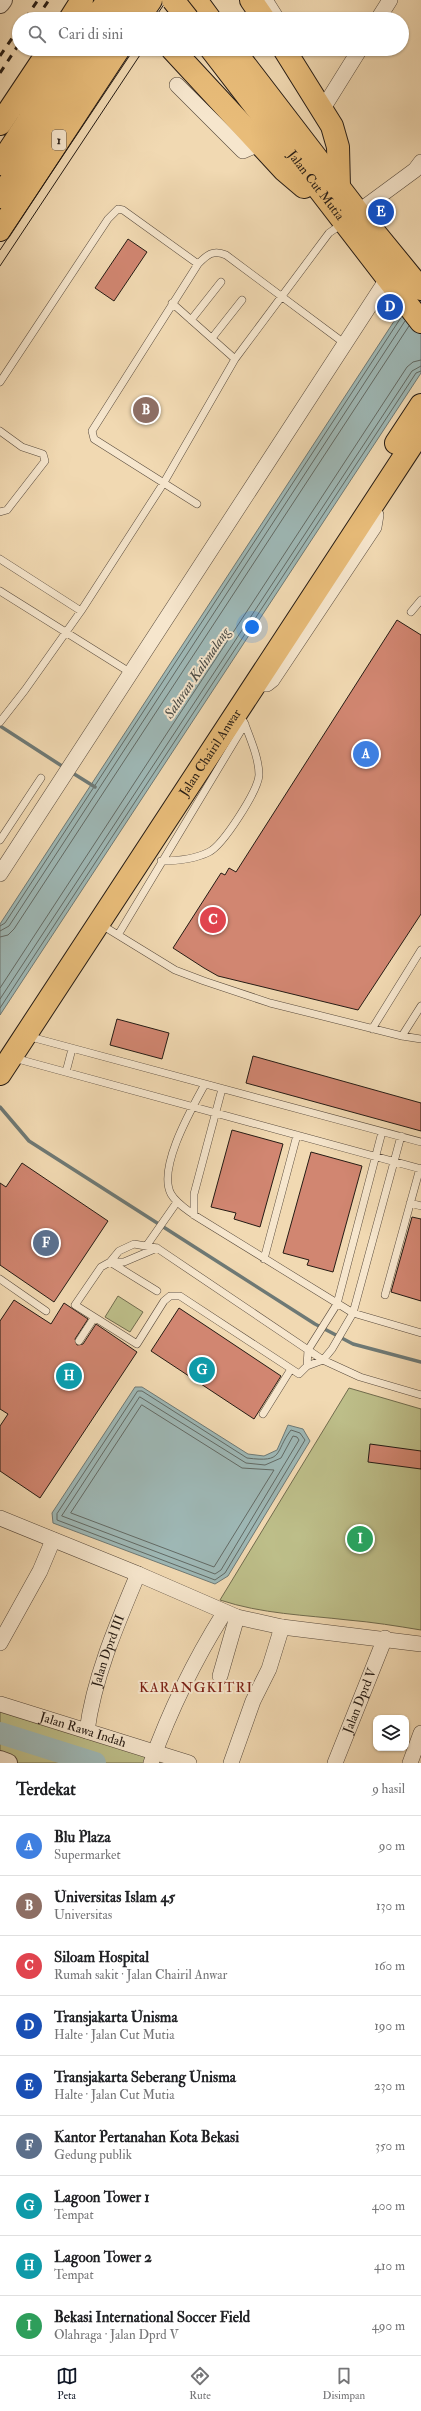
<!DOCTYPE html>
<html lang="id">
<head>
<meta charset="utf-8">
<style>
	:root { --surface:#fff; --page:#f6f6f6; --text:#202124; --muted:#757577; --line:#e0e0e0; --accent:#111827 }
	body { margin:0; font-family:"IM FELL Double Pica",serif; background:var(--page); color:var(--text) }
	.controls { position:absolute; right:12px; bottom:12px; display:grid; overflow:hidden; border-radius:8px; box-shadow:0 1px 3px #0004 }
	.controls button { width:36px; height:36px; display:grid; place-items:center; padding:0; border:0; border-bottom:1px solid var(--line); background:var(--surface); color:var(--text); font:20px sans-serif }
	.you { position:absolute; left:252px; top:627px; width:14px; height:14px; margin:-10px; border:3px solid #fff; border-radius:50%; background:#1a73e8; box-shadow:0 0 0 6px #1a73e833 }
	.badge { display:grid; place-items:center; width:26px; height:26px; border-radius:50%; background:var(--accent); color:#fff; font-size:13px; font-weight:700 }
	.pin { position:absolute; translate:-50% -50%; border:2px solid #fff; box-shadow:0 1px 4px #0006 }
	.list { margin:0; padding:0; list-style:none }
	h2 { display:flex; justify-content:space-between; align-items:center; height:52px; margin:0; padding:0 16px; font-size:17px }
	h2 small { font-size:13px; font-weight:400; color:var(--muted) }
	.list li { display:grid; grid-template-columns:26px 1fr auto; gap:12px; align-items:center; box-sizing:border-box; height:60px; padding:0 16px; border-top:1px solid var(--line) }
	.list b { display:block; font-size:15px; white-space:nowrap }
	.list p { margin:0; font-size:13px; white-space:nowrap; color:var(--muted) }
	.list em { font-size:13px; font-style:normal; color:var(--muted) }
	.icon { flex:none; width:22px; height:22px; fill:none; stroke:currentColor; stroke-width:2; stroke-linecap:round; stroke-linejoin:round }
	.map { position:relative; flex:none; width:421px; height:1763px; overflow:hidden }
	.search { position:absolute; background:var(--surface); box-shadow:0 1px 3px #0004; left:12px; right:12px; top:12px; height:44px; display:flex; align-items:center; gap:10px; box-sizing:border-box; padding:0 14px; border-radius:22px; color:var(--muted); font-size:15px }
	.sheet { height:592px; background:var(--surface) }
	nav { display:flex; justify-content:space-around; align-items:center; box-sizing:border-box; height:56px; border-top:1px solid var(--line); background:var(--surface); font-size:11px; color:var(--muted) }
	nav a { display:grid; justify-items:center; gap:2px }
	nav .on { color:var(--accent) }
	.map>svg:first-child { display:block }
	.green { fill:#bdbe89; stroke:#716c4e }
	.water { fill:#9eb8b6; stroke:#6e7975 }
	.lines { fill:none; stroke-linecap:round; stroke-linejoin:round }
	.shore { stroke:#626a65; stroke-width:1 }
	.stream { stroke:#6e7975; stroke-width:3.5 }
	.river { stroke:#9eb8b6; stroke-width:22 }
	.building { fill:#d18671; stroke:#251b14 }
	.service-casing { stroke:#584a3c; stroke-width:8 }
	.minor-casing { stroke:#584a3c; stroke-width:16 }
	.tertiary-casing { stroke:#584a3c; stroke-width:20 }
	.primary-casing { stroke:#251b14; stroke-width:24 }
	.trunk-casing { stroke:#251b14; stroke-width:24 }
	.motorway-casing { stroke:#251b14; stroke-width:24 }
	.service { stroke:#f6e6cd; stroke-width:7 }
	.minor { stroke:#f6e6cd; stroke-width:15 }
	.tertiary { stroke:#f6e6cd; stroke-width:18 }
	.primary { stroke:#e8bc79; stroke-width:22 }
	.trunk { stroke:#e8bc79; stroke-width:22 }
	.motorway { stroke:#e8bc79; stroke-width:22 }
	.tram { stroke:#251b14; stroke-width:1 }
	.rail { stroke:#251b14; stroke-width:3; stroke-dasharray:7 7; stroke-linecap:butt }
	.trunk-bridge-casing { stroke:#251b14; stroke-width:24; stroke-linecap:butt }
	.trunk-bridge { stroke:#e8bc79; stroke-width:22 }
	.labels { text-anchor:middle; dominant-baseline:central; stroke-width:4; stroke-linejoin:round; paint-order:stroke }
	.shield { fill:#f6e6cd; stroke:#64584c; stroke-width:1 }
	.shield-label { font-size:12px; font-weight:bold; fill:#251b14 }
	.street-label { font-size:13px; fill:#251b14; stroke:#f6e6cd }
	.water-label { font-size:14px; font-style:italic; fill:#494a45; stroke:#f6e6cd }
	.neighbourhood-label { font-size:14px; letter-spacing:1px; fill:#7a1f14; stroke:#f6e6cd }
</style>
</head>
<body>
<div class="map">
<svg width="421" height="1763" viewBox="0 0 421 1763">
	<rect width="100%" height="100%" fill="#f1d9b2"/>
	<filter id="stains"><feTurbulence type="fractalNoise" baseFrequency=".005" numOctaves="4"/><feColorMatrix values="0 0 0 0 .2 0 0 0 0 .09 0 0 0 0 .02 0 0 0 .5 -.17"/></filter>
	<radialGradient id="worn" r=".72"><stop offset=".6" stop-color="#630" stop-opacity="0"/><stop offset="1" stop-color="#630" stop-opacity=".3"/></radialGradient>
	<path class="green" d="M118,1296l25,16 -13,20 -25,-15z
		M349,1388l72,21v221c-24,-4 -49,-8 -73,-10 -43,-5 -86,-6 -128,-20z
		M0,1704l190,59h-182l-8,-3z"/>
	<path class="water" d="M421,280v93l-421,642v-91z
		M135,1387h7l106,67 16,2 13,-6 11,-25 15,4 7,12 -82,135 -13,8 -162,-61 -1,-10z"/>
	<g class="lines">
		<path class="shore" d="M0,926l5,-3 397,-607
			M0,931l9,-5 396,-605
			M0,937l8,-2 6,-6 395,-603
			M0,988l407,-621 6,-5 8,-2
			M0,999l412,-628 9,-5
			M0,1008l416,-635 5,-2
			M138,1391h4l105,67c38,5 27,-6 44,-28l9,3 5,7 -80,133 -10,7 -158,-60v-6z
			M140,1397l106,66 19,2 16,-7 12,-22 4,1 2,3 -78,130 -6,4 -153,-58z
			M142,1405l100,63 32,2 -60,97 -143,-54z"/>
		<path class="stream" d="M0,726l65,42
			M71,772l24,15
			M0,1107l29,34 286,183 38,20 68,18"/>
		<path class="river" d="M0,1733l95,30"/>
	</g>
	<path class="building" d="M128,239l19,13 -33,49 -19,-13z
		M397,620l24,15v279l-63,96 -140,-34 -14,-8 -31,-20 48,-75 4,2 4,-7 7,4z
		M117,1019l52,14 -7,26 -52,-14z
		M253,1056l168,47v28l-175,-48z
		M232,1130l51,14 -23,83 -26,-8 2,-6 -25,-6z
		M311,1152l51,14 -29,106 -26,-7 2,-5 -26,-7z
		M22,1163l86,58 -54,81 -54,-37v-82l6,4z
		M412,1217l9,2v82l-30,-9z
		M14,1300l37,24 13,-21 24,16 -13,20 2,6 6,-1 13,-20 41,28 -97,146 -40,-27v-45l8,-12 -8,-5v-88z
		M179,1308l102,68 -27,43 -103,-68z
		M370,1444l51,7v18l-53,-7z"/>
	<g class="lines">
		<defs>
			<path id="service" d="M172,303l63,56
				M191,320l30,-38
				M212,338l30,-38
				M0,382l108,-163 10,-10 5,1 75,54c9,-9 15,-15 28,-9l118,88
				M0,431l22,16 21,7 2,7 -38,49 -7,2
				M197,504l-103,-65 -2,-8 106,-167
				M0,559l81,52
				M0,591l131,82
				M411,612l10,-12
				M0,722l25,-32 56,-79 82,-127 72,-125 94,-126 13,-9
				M0,840l41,-62
				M161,861c15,0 34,-2 48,-9 14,-7 49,-61 50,-77 0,-17 -9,-37 -15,-53
				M100,924l75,46 29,11 66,22 132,33 19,3
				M118,935l127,-211
				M372,1029l49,-79
				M27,1036l394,106
				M402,1036l19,-30
				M14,1058l407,111
				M66,1072l6,-23
				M205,1084c-13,24 -48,84 -34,110 5,9 15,15 23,21l159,98 68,20
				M401,1136l-48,177 -21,36 -9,11 -16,6 -8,8 -119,-78h-10l-6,5 -27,43 -62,-39 26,-38 9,-5 9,-11 15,-7 23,4 166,112 37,17 61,18
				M410,1203l11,3
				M194,1215v-21l28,-105
				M147,1245l30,-43
				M264,1259l33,-124
				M110,1262l47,29
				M110,1262h14l33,-14
				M0,1279l46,32
				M385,1295l35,-127
				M79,1341l15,-23
				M307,1366l1,-16 29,-46 45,-172
				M263,1414l28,-45"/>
			<g id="minor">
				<path d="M265,0l12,19"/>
				<path d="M378,19l12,-19"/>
				<path d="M177,85l66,66 16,-7"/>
				<path d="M322,110l38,-61"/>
				<path d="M358,212l57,-42 6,-8"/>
				<path d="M256,684h11l5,-4 102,-153 2,-12 -6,-6"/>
				<path d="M0,874l387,-595"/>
				<path d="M0,1518l138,56 99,43 45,10 139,17"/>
				<path d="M0,1643l40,-72 13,-31"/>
				<path d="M220,1676l17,-59"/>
				<path id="s1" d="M0,1704l189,59"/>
				<path id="s2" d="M87,1731c7,-54 30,-107 51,-157"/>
				<path d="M151,1763c19,-53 43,-102 73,-150"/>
				<path d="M231,1763l22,-62 16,-32 13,-42"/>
				<path id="s3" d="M335,1763l50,-125"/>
				<path d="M410,1763l11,-30"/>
			</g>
			<path id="tertiary" d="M0,4l3,-4
				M0,1760l8,3"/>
			<g id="primary">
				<path d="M396,443l25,-38"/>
				<path id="s4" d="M0,1074l421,-643"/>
			</g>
			<g id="trunk">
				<path d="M196,0l14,19"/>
				<path d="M251,0l13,19"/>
				<path d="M172,49l112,121 20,17"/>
				<path id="s5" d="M211,49l210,273"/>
				<path d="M233,49l125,163 63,77"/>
				<path d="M284,49l48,77 6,21 1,40"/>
			</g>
			<path id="motorway" d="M70,19l12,-19
				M95,19l13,-19
				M116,19l13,-19
				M138,19l13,-19
				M0,124l50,-75
				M0,164l76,-115
				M0,197l97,-148
				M0,230l119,-181"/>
		</defs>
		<use href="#service" class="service-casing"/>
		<use href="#minor" class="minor-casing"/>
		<use href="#tertiary" class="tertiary-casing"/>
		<use href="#primary" class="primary-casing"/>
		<use href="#trunk" class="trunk-casing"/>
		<use href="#motorway" class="motorway-casing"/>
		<use href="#service" class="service"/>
		<use href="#minor" class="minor"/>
		<use href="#tertiary" class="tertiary"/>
		<use href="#primary" class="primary"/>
		<use href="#trunk" class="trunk"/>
		<use href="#motorway" class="motorway"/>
		<path class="tram" d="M154,19l13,-19
			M164,19l13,-19
			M0,250l134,-201
			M0,266l144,-217"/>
		<path class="rail" d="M25,19l13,-19
			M36,19l13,-19
			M0,56l19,-28
			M0,73l19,-29"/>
		<defs>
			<path id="trunk-bridge" d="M173,0l15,19"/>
		</defs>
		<use href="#trunk-bridge" class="trunk-bridge-casing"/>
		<use href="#trunk-bridge" class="trunk-bridge"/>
	</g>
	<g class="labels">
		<rect class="shield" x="52" y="130" width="14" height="20" rx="3"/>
		<g class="shield-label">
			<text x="59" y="140">1</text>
		</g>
		<g class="street-label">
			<text stroke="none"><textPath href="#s5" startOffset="172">Jalan Cut Mutia</textPath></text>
			<text stroke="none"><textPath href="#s4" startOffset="384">Jalan Chairil Anwar</textPath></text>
			<text stroke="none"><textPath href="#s2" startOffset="83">Jalan Dprd III</textPath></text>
			<text stroke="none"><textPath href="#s3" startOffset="67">Jalan Dprd V</textPath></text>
			<text stroke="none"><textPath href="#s1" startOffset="87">Jalan Rawa Indah</textPath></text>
		</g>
		<g class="water-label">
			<text transform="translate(197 673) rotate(-56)">Saluran Kalimalang</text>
		</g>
		<g class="neighbourhood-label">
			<text x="196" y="1687">KARANGKITRI</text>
		</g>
	</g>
	<rect width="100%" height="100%" filter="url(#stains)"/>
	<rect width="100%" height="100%" fill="url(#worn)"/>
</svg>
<div class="controls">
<button><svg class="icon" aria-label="layers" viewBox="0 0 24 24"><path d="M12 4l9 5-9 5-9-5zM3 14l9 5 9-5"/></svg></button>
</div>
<div class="you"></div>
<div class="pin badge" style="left:366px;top:754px;background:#3f7fe0">A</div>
<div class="pin badge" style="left:146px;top:410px;background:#8d6e63">B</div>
<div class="pin badge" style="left:213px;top:920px;background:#e0444e">C</div>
<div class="pin badge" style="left:390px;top:307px;background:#1a4fb4">D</div>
<div class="pin badge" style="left:381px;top:212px;background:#1a4fb4">E</div>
<div class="pin badge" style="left:46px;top:1243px;background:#5c6f8a">F</div>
<div class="pin badge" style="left:202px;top:1370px;background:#0f9aa8">G</div>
<div class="pin badge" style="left:69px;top:1376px;background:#0f9aa8">H</div>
<div class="pin badge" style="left:360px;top:1539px;background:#2e9e5b">I</div>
<div class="search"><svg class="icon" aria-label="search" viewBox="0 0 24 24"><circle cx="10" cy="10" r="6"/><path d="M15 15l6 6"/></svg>Cari di sini</div>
</div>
<section class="sheet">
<h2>Terdekat<small>9 hasil</small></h2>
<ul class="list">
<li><span class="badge" style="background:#3f7fe0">A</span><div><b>Blu Plaza</b><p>Supermarket</p></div><em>90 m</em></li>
<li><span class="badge" style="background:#8d6e63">B</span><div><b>Universitas Islam 45</b><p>Universitas</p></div><em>130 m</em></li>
<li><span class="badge" style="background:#e0444e">C</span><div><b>Siloam Hospital</b><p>Rumah sakit · Jalan Chairil Anwar</p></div><em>160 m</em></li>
<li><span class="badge" style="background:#1a4fb4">D</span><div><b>Transjakarta Unisma</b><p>Halte · Jalan Cut Mutia</p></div><em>190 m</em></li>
<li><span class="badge" style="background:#1a4fb4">E</span><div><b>Transjakarta Seberang Unisma</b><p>Halte · Jalan Cut Mutia</p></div><em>230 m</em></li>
<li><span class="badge" style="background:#5c6f8a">F</span><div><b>Kantor Pertanahan Kota Bekasi</b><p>Gedung publik</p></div><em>350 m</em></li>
<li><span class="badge" style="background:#0f9aa8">G</span><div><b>Lagoon Tower 1</b><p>Tempat</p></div><em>400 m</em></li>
<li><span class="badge" style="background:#0f9aa8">H</span><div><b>Lagoon Tower 2</b><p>Tempat</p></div><em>410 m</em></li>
<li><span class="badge" style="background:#2e9e5b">I</span><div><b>Bekasi International Soccer Field</b><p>Olahraga · Jalan Dprd V</p></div><em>490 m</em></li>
</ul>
</section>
<nav>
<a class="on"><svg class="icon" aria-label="map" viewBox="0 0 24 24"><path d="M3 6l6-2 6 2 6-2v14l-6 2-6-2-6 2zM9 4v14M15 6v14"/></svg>Peta</a>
<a><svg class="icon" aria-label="directions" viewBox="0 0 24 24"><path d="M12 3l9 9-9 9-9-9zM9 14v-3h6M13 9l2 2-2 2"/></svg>Rute</a>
<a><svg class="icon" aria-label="saved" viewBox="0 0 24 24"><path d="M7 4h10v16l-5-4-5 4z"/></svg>Disimpan</a>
</nav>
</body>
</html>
